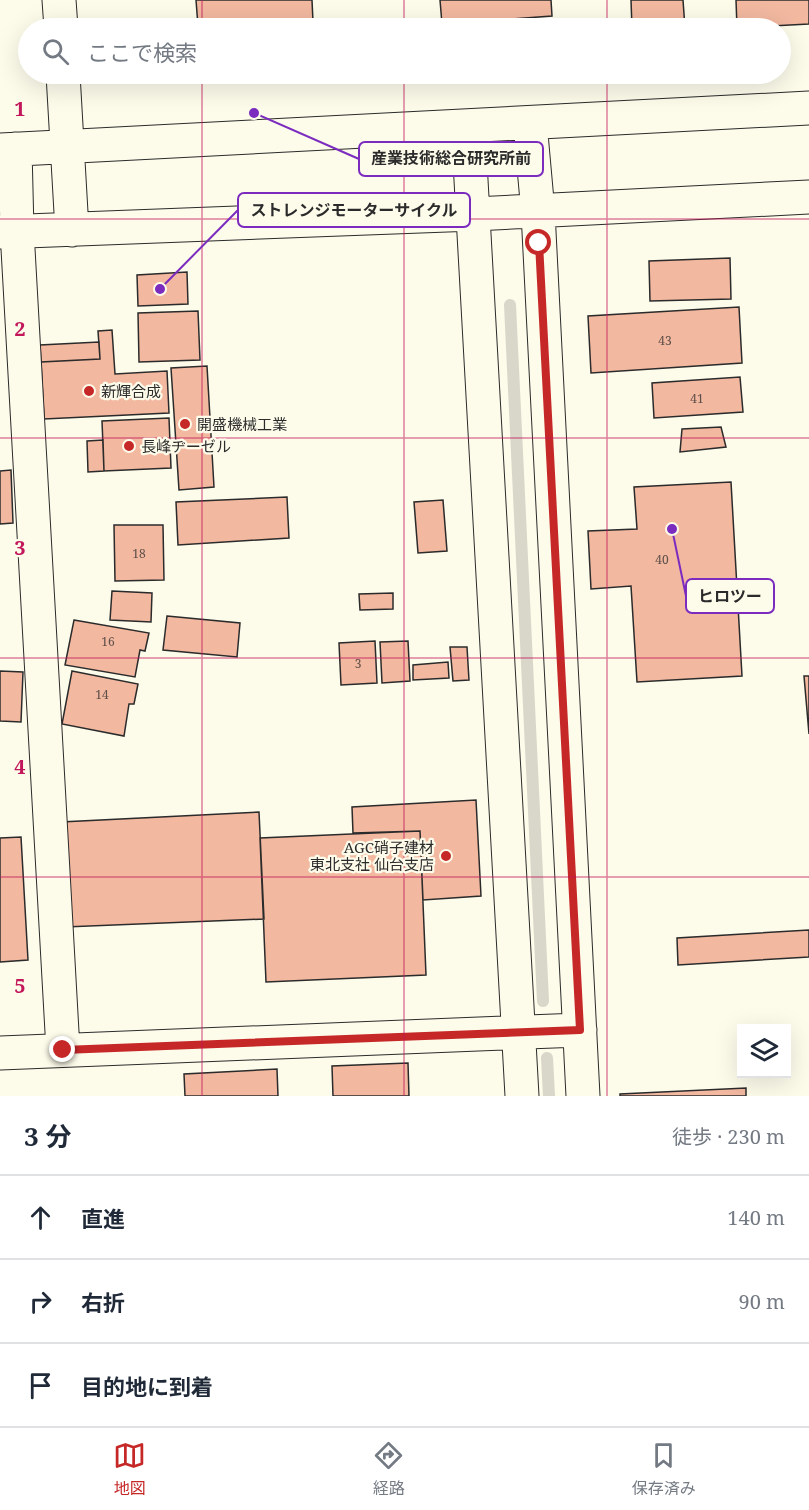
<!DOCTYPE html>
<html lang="ja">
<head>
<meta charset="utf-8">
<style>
	:root { --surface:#fff; --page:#f6f6f7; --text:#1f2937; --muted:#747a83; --line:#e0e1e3; --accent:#c62828 }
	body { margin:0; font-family:"Noto Serif","Noto Sans JP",serif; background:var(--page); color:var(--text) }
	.controls { position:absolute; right:18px; bottom:18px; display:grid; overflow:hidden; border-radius:0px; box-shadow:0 6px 24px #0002 }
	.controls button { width:54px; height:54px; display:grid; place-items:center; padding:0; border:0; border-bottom:2px solid var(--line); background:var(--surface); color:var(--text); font:30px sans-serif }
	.stop { position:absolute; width:18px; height:18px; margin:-14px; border:4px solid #c62828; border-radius:50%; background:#fff }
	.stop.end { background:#c62828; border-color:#fff; box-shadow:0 2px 6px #0008 }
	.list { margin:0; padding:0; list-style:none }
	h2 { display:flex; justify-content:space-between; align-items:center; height:78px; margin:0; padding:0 24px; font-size:26px }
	h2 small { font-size:20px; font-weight:400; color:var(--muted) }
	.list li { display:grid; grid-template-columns:39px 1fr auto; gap:18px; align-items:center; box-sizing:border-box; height:84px; padding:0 24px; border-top:2px solid var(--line) }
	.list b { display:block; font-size:22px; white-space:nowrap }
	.list em { font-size:20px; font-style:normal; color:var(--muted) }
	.icon { flex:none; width:33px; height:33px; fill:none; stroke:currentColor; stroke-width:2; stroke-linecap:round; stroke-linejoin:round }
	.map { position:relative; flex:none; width:809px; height:1096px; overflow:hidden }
	.search { position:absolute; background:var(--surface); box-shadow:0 6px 24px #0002; left:18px; right:18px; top:18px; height:66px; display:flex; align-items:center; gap:15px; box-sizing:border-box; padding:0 21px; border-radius:33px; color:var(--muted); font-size:22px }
	.sheet { height:330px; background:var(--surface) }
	nav { display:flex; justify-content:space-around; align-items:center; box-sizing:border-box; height:84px; border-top:2px solid var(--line); background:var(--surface); font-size:16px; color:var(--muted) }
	nav a { display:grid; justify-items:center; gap:3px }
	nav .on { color:var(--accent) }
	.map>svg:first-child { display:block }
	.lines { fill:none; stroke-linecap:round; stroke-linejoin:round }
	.stream { stroke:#d8d7c9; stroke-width:12 }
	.building { fill:#f2b8a0; stroke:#2b2b2b; stroke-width:1.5 }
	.minor-casing { stroke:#2b2b2b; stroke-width:35 }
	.minor { stroke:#fdfbea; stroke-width:33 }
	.route { stroke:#c62828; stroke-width:8 }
	.grid { fill:none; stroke:#c2185b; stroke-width:1.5; stroke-opacity:0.55 }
	.poi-dot { fill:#c62828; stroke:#fdfbea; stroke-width:2 }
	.labels { text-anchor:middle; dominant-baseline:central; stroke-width:4.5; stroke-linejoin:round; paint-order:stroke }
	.number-label { font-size:12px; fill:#5d4e48 }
	.poi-label { font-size:15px; fill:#2b2b2b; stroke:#fdfbea; text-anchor:start }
	.grid-label { font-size:20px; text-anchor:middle; font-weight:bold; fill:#c2185b; stroke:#fdfbea; stroke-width:4.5; stroke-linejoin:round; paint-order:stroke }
	.leader { fill:none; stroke:#7b2cbf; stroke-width:2 }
	.callout-dot { fill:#7b2cbf; stroke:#fdfbea; stroke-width:2 }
	.callout { fill:#fdfbea; stroke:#7b2cbf; stroke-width:2 }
	.callout-label { font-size:16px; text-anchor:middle; font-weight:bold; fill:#2b2b2b }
</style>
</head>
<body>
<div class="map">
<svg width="809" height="1096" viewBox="0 0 809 1096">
	<rect width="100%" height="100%" fill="#fdfbea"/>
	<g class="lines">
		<path class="stream" d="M510,305l33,696
			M547,1058l2,38"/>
	</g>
	<path class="building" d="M196,0h116l1,22 -115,4z
		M440,0h111l1,16 -110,8z
		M631,0h52l2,28h-53z
		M736,0h73v24l-72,4z
		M730,258l1,41 -81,2 -1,-40z
		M187,272l1,32 -50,2 -1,-31z
		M739,307l3,56 -151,10 -3,-57z
		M198,311l2,49 -61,2 -1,-49z
		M112,330l3,44 52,-3 2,42 -125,6 -3,-57 59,-3 -2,-28z
		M99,342l1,17 -59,3 -1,-17z
		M207,366l7,121 -35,3 -8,-122z
		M740,377l3,35 -89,6 -2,-35z
		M169,418l2,50 -67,3 -2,-50z
		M721,427l5,20 -46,5 2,-23z
		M103,440l1,31 -16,1 -1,-31z
		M11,470l2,53 -13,1v-53z
		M731,482l11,194 -105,6 -6,-96 -40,3 -3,-58 49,-2 -3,-42z
		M287,497l2,41 -111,7 -2,-43z
		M443,500l4,51 -29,2 -4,-51z
		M114,525h49l1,55 -49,1z
		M112,591l40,2 -1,29 -41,-2z
		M393,593v16l-33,1 -1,-16z
		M167,616l73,7 -3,34 -74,-7z
		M74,620l75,13 -4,18 -5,-1 -5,27 -70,-12z
		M375,641l2,42 -36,2 -2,-42z
		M408,641l2,40 -28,2 -2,-41z
		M450,647h17l2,33 -16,1z
		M448,662l1,16 -36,2v-15z
		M0,671l23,1 -2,50 -21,-1z
		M72,671l66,13 -4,20h-5l-5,32 -62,-12z
		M804,676h5v58z
		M476,800l5,96 -58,4 -3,-69 -67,2 -1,-26z
		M259,812l5,107 -199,8 -4,-105z
		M420,831l6,144 -160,7 -6,-144z
		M21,837l7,123 -28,2v-124z
		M809,930v27l-131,8 -1,-27z
		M408,1063l1,33h-76l-1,-30z
		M277,1069l1,27h-93l-1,-22z
		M746,1088v8h-126v-2z"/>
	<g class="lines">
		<defs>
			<path id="minor" d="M59,0l2,28
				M63,74l9,156
				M530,123l8,89 45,884
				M468,126l54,970
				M15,149l2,82 46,819
				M0,150l809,-42
				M0,232l474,-18 335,-17
				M0,1053l580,-23"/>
		</defs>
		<use href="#minor" class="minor-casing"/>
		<use href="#minor" class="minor"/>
	</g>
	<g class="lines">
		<path class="route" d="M63,1050l517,-20 -41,-787"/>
	</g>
	<path class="grid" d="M202,0v28M404,0v28M607,0v28M202,74v1022M404,74v1022M607,74v1022M0,219h809M0,438h809M0,658h809M0,877h809"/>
	<g class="poi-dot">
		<circle cx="89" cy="391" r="6"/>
		<circle cx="185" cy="424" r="6"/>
		<circle cx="129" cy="446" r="6"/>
		<circle cx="446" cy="856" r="6"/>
	</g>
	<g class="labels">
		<g class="number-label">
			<text x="665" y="340">43</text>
			<text x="697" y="398">41</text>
			<text x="139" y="553">18</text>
			<text x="662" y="559">40</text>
			<text x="108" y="641">16</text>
			<text x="358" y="663">3</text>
			<text x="102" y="694">14</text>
		</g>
		<g class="poi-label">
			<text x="101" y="391">新輝合成</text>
			<text x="197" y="424">開盛機械工業</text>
			<text x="141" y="446">長峰ヂーゼル</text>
			<text x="434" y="847" text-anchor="end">AGC硝子建材<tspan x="434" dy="17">東北支社 仙台支店</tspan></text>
		</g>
	</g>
	<g class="grid-label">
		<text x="20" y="116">1</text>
		<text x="20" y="336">2</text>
		<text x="20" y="555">3</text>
		<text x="20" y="774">4</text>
		<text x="20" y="993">5</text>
	</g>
	<path class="leader" d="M254 113L359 159M160 289L238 210M672 529L686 596"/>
	<g class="callout-dot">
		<circle cx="254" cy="113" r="6"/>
		<circle cx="160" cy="289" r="6"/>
		<circle cx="672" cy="529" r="6"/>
	</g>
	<g class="callout">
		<rect x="359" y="142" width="184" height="34" rx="6"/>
		<rect x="238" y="193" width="232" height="34" rx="6"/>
		<rect x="686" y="579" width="88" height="34" rx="6"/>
	</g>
	<g class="callout-label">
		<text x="451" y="164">産業技術総合研究所前</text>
		<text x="354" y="216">ストレンジモーターサイクル</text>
		<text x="730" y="602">ヒロツー</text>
	</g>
</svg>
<div class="controls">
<button><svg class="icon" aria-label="layers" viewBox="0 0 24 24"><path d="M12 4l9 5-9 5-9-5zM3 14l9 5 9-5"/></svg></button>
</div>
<div class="stop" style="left:539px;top:243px"></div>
<div class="stop end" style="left:63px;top:1050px"></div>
<div class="search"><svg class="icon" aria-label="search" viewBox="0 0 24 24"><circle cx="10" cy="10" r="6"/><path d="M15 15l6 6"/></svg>ここで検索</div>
</div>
<section class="sheet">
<h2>3 分<small>徒歩 · 230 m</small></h2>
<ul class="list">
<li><svg class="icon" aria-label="ahead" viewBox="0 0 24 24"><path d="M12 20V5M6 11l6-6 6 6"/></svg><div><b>直進</b></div><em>140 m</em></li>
<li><svg class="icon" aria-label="right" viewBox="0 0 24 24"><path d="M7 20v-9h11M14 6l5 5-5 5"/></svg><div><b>右折</b></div><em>90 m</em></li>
<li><svg class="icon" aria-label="arrive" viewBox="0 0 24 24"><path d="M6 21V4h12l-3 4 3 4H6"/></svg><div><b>目的地に到着</b></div></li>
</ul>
</section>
<nav>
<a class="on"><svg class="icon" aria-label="map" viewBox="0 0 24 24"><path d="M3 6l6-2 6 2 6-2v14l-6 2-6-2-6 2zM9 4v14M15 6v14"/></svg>地図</a>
<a><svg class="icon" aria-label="directions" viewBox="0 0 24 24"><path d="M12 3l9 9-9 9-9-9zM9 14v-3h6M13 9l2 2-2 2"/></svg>経路</a>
<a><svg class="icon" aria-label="saved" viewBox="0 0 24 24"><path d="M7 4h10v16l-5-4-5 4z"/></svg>保存済み</a>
</nav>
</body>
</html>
